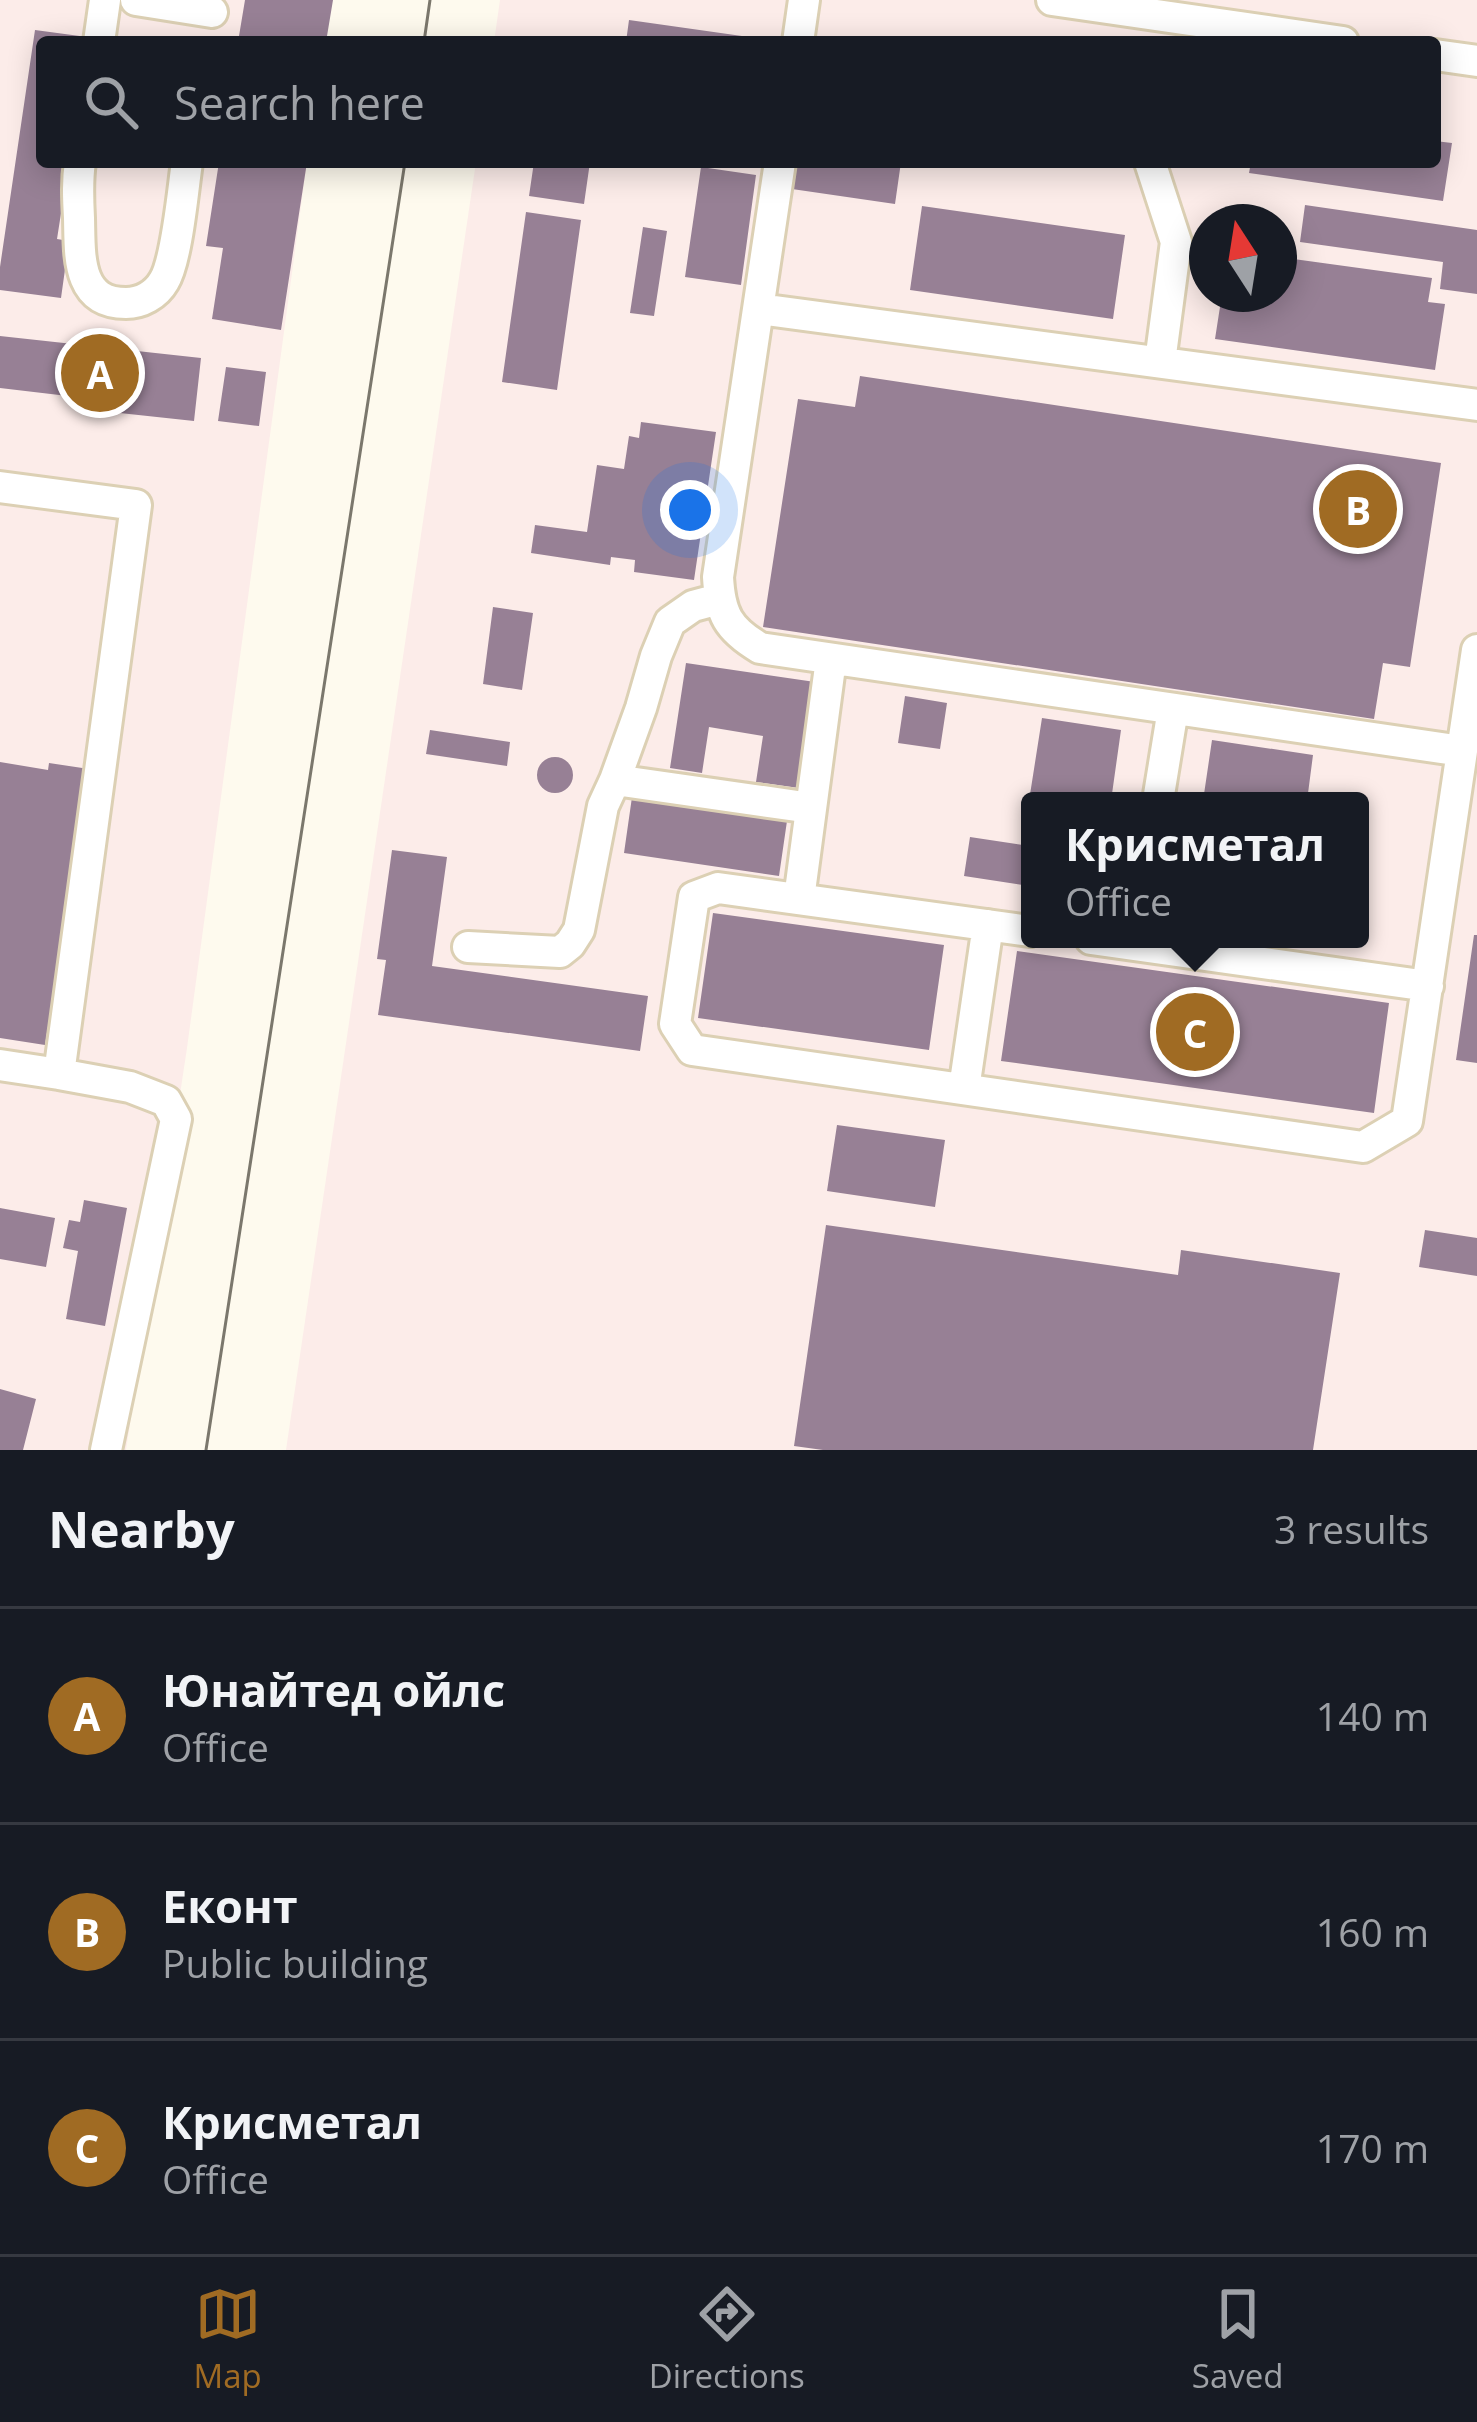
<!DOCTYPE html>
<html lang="en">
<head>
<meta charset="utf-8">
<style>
	:root { --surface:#171b24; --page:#20242c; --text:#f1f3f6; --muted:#9ea1a6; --line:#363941; --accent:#a06b23 }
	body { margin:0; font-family:"Open Sans",sans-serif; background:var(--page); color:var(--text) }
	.compass { position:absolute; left:1189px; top:204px; width:108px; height:108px; border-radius:50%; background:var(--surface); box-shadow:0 6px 30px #0003; rotate:348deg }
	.you { position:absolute; left:690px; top:510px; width:42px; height:42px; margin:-30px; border:9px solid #fff; border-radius:50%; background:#1a73e8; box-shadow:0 0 0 18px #1a73e833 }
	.badge { display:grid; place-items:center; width:78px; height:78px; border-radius:50%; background:var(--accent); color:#fff; font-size:39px; font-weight:700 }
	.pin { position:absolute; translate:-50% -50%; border:6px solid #fff; box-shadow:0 3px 12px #0006 }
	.popup { position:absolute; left:1021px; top:792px; width:348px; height:156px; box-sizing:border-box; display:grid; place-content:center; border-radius:12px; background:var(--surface); filter:drop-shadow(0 3px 9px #0005); font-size:39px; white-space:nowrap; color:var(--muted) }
	.popup b { font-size:45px; color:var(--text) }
	.popup::after { content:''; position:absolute; left:50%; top:100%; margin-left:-24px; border:24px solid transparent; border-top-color:var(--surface) }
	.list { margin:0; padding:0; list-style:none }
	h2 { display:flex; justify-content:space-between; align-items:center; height:156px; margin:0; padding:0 48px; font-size:51px }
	h2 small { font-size:39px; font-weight:400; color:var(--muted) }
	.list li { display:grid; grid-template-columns:78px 1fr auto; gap:36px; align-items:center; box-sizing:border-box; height:216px; padding:0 48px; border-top:3px solid var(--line) }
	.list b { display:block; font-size:45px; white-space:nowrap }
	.list p { margin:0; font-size:39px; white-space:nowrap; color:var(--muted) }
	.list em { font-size:39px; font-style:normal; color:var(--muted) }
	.icon { flex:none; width:66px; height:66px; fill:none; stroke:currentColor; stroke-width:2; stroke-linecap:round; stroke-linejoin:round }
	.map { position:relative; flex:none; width:1477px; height:1450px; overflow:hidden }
	.search { position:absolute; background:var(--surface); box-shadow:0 6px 30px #0003; left:36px; right:36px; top:36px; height:132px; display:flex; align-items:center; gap:30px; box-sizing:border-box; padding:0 42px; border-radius:12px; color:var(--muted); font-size:45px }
	.sheet { height:804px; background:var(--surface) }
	nav { display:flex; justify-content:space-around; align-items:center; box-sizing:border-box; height:168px; border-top:3px solid var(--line); background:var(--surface); font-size:33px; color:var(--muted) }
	nav a { display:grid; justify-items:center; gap:6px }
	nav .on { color:var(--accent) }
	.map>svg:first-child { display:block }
	.industrial { fill:#fcece9; fill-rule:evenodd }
	.building { fill:#978095 }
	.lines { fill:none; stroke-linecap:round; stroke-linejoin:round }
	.minor-casing { stroke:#dcd0b4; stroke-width:36 }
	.minor { stroke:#fff; stroke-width:30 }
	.tram { stroke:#7b776c; stroke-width:3 }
</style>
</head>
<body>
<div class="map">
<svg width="1477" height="1450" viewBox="0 0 1477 1450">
	<rect width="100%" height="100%" fill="#fefaee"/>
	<path class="industrial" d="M0,0h329l-5,42h-282v120h265l-120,886 -61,402h-126z
		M500,0h977v1450h-1191l190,-1288h959v-120h-941zM1207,222h72v72h-72zM1030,801h330v138h-330z"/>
	<path class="building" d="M245,0h88l-7,42h-88z
		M629,20l134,19v3h-137z
		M35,30l52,7v5h-45v120h27l-12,77 12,2 -8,57 -61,-8v-23z
		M1435,141l17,2 -9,58 -194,-28 2,-11h184z
		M219,162h88l-26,168 -69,-11 11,-71 -17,-2z
		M534,162h56l-6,42 -55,-8z
		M796,162h105l-6,42 -103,-15z
		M701,167l55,8 -15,110 -56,-8z
		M1305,205l172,25v64l-37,-5 3,-27 -143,-20z
		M922,206l203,29 -12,84 -203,-29z
		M526,212l55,8 -24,170 -55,-8z
		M643,227l24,4 -13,85 -24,-3z
		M1279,257l153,21 -4,24 17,2 -10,66 -220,-31 7,-45h57z
		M0,336l201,22 -7,63 -102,-11 1,-11 -93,-11z
		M226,367l40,5 -7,54 -41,-5z
		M860,376l581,87 -31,204 -27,-4 -9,56 -611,-92 35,-228 57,8z
		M641,422l75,10 -22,148 -60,-8 1,-12 -24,-3 -1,8 -79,-12 4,-28 52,7 10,-67 27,4 5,-33 10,2z
		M493,607l40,6 -11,77 -39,-6z
		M686,663l129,19 -16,106 -43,-6 7,-46 -54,-9 -7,46 -32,-5z
		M905,696l42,7 -7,46 -42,-6z
		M1042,718l79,12 -10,71h-82z
		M430,730l80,12 -3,24 -81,-12z
		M1212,740l101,15 -6,46h-104z
		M537 775a18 18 0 1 1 36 0a18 18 0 1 1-36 0Z
		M0,762l48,8 1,-7 40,6 -44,276 -45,-7z
		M632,797l155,24 -8,55 -155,-23z
		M970,837l60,9v40l-66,-10z
		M392,850l55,7 -15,109 216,30 -8,55 -262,-36 8,-55 -9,-1z
		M713,913l231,32 -15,105 -231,-32z
		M1474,935h3v128l-21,-3z
		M1017,951l372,52 -15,110 -373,-52z
		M837,1125l108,15 -10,67 -108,-16z
		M84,1200l43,8 -22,118 -39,-7 12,-68 -15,-3 6,-28 11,2z
		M0,1208l55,10 -9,49 -46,-8z
		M826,1225l352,50 3,-25 159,23 -27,177h-490l-29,-4z
		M1425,1230l52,8v38l-58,-9z
		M0,1389l36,10 -13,51h-23z"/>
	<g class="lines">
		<defs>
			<path id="minor" d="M136,0l76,12
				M1052,0l291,42
				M99,42l6,-42
				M798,42l6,-42
				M1435,55l42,6
				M80,162c-3,19 -2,37 -1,56 1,36 -3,85 47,85 15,0 30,-8 38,-22 13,-21 19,-92 23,-119
				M780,162l-62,415c2,37 10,52 42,71l702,103
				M1150,162l26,80 -16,120
				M759,309l718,96
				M0,487l136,18 -77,569 71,13 36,14 10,18 -70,331
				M615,780l196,28
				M1158,801l15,-92
				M799,899l32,-240
				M1030,931l-312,-43 -24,9 -19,127 17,26 671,97 44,-26 70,-471
				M1091,939l337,47
				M468,947l92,5 10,-8 9,-14 24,-124 12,-26 26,-72 15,-52 14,-34 23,-16 26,-7
				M0,1065l59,9
				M964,1089l24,-164"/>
		</defs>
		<use href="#minor" class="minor-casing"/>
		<use href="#minor" class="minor"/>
		<path class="tram" d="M424,42l6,-42
			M206,1450l199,-1288"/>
	</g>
</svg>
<svg class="compass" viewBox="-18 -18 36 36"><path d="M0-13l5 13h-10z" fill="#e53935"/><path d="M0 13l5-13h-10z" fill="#9ea1a6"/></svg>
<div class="you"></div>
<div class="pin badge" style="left:100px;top:373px">A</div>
<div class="pin badge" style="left:1358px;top:509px">B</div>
<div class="pin badge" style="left:1195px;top:1032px">C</div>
<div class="popup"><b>Крисметал</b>Office</div>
<div class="search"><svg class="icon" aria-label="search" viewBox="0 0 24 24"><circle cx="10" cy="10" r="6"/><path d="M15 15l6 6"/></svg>Search here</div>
</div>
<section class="sheet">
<h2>Nearby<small>3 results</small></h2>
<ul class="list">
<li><span class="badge">A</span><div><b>Юнайтед ойлс</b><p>Office</p></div><em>140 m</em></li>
<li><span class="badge">B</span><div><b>Еконт</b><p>Public building</p></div><em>160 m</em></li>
<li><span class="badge">C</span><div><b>Крисметал</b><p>Office</p></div><em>170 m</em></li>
</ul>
</section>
<nav>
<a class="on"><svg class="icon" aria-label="map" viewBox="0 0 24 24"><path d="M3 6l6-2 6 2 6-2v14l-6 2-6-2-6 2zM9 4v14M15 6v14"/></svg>Map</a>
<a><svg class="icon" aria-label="directions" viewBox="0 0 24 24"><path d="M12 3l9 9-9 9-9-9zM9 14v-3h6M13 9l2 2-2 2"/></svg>Directions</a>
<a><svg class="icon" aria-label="saved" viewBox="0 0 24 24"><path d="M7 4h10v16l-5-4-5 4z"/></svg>Saved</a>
</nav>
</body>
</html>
